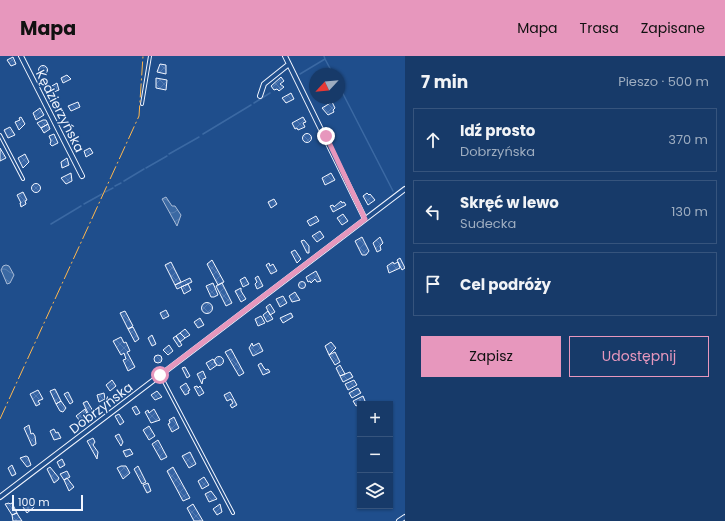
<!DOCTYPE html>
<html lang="pl">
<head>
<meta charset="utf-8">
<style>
	:root { --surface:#173a69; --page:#244571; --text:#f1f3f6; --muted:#9eadc0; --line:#36547d; --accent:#e797bd }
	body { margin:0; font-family:Poppins,sans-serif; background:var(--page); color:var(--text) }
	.controls { position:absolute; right:12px; bottom:12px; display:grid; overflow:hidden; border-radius:0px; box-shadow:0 1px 3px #0004 }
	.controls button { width:36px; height:36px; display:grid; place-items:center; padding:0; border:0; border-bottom:1px solid var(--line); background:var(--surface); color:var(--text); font:20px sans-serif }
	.compass { position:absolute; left:309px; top:12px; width:36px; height:36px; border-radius:50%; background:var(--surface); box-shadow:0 1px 3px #0004; rotate:244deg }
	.scale { position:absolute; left:12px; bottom:10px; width:71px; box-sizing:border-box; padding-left:4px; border:2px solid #f2f6ff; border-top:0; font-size:11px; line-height:14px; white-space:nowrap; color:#f2f6ff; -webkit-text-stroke:3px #1f4e8c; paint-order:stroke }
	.stop { position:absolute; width:12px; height:12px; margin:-9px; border:3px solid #e797bd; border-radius:50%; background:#fff }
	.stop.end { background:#e797bd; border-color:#fff; box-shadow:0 1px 4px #0008 }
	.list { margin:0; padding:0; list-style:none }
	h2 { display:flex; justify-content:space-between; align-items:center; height:52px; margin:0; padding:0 16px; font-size:17px }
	h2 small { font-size:13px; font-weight:400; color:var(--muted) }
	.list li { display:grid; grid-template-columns:26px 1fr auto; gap:12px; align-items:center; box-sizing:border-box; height:64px; margin:0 8px 8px; padding:0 8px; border:1px solid var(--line); border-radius:0px }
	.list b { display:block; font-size:15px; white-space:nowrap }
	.list p { margin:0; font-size:13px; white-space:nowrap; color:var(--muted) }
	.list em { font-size:13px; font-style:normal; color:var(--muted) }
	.actions { display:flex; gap:8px; padding:12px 16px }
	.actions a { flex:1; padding:9px 0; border:1px solid var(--accent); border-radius:0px; text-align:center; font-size:14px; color:var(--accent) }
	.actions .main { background:var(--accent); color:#111 }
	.icon { flex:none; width:22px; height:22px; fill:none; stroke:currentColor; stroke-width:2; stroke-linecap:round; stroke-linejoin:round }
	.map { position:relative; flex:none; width:405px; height:465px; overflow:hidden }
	header { display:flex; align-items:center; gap:24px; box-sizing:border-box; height:56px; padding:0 20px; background:var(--accent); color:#111 }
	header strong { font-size:19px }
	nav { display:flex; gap:22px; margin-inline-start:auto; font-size:14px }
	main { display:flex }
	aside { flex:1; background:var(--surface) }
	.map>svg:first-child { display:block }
	.water { fill:url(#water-waves); stroke:#a8bbd7 }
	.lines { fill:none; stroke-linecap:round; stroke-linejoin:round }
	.stream { stroke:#3b69a3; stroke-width:1.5 }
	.building { fill:url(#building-cross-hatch); stroke:#f2f6ff }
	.lane-casing { stroke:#f2f6ff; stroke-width:4 }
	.street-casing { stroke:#f2f6ff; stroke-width:6 }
	.lane { stroke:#1f4e8c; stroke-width:2 }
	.street { stroke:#1f4e8c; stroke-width:4 }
	.power { stroke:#ffb74d; stroke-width:1; stroke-dasharray:14 3 2 3; stroke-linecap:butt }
	.route { stroke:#e797bd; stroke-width:5 }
	.labels { text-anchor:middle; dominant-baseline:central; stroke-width:3; stroke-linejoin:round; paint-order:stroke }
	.street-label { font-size:13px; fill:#f2f6ff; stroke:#1f4e8c }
</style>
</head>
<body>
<header>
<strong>Mapa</strong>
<nav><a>Mapa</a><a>Trasa</a><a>Zapisane</a></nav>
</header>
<main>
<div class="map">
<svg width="405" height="465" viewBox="0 0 405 465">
	<defs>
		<pattern id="water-waves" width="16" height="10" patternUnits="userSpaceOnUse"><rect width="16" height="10" fill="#3b69a3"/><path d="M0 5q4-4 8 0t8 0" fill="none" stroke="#587fb1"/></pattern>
		<pattern id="building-cross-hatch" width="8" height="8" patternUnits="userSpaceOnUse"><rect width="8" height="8" fill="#3563a3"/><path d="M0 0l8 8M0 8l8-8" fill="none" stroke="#537ab1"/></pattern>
	</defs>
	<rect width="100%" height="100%" fill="#1f4e8c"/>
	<path class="water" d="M166,141l6,9h3l6,9 -4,11 -15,-27z
		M6,209l3,1 5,9 -4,8 -3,1 -6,-14 2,-4z"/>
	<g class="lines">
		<path class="stream" d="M325,3l8,15
			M300,18l25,-15 -1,-3
			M339,30l54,105
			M254,47l16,-10
			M203,78l48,-29
			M169,98l30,-17
			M146,112l21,-12
			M124,125l20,-12
			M115,130l6,-3
			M105,136l8,-4
			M84,148l18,-10
			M51,168l30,-18"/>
	</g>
	<path class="building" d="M13,1l3,7 -5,2 -4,-6z
		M160,8l6,1v9l-9,-2z
		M38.5 14a4.5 4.5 0 1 1 9 0a4.5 4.5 0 1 1-9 0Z
		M67,19l4,4 -8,4 -2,-5z
		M281,21l3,4 -4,3 4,3 -5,4 -2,-2 -3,1 -3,-4z
		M156,22l11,2 -1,10 -10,-2z
		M57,27l2,7 -8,3 -1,-6z
		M291,37l3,6 -8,4 -4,-5z
		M78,46l2,5 -9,4 -3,-5z
		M332,46l3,6 -2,2 1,2 -6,3 -6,-7z
		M40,52l4,7 -8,5 -3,-7z
		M21,61l4,7 -6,6 -4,-8 5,-2 -1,-2z
		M303,61l3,5 -3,1 2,4 -7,3 -1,-2 -2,1 -3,-6z
		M43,64h3l2,4 -7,4 -4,-5z
		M48,68l2,5 -6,4 -3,-5z
		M10,71l5,8 -7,3 -4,-8z
		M302.5 82a4.5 4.5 0 1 1 9 0a4.5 4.5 0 1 1-9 0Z
		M54,78l4,9 -6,3 -2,-2 1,-3 -2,-5z
		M0,92l6,10 -6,3z
		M90,92l3,5 -7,4 -2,-6z
		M25,98l4,8 -6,6 -5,-10z
		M67,102l2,7 -7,3 -1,-6z
		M71,117l1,8 -6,3 -5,-6z
		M331,117l4,7 -10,5 -3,-7z
		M31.5 132a4.5 4.5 0 1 1 9 0a4.5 4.5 0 1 1-9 0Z
		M23,136l4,8 -2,1 1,3 -5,3 -1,-4h1l-4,-8z
		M367,137l2,2 1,-1 5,6 -7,5 -5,-9z
		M274,143l3,5 -6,4 -3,-6z
		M341,145l1,2 2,-1 2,3 -13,7 -3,-6 3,-1 1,2z
		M343,158l5,7 -6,4 -5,-7z
		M316,160l3,5 -9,5 -3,-5z
		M320,175l4,6 -7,5 -5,-6z
		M362,181l7,14 -3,4h-4l-7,-14z
		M380,181l3,6 -3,3 1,4 -4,2 -4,-9z
		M304,184l5,6v7h-2l-6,-12z
		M295,194l6,9 -4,4 -6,-11z
		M400,202l5,10 -3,2 -5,-10z
		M212,204l12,22 -6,3 -11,-21z
		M171,206l10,20 -6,3 -10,-20z
		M393,206l1,2 4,-2 2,6 -11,5 -2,-7z
		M269,207l1,3 3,-2 4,7 -6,3 -5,-9z
		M316,215l5,10 -4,1 -2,-3 -4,4 -1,-2 -2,1 -2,-5z
		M258,220l5,10 -6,3 -2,-5 2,-2 -2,-4z
		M245,221l4,7 -6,3 -3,-7z
		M190,222l2,4 -15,7 -2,-4z
		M298.5 229a3.5 3.5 0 1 1 7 0a3.5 3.5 0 1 1-7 0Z
		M213,227l5,12 -4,2h-3l-5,-11z
		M222,227l10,20 -6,3 -10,-20z
		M188,228l3,6 -7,4 -3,-7z
		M241,232v3l5,8 -5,3 -6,-11z
		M295,236l5,8 -8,2 -3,-6z
		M283,240l4,7 -7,4 -4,-8z
		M201.5 252a5.5 5.5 0 1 1 11 0a5.5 5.5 0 1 1-11 0Z
		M270,248l5,8 -5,3 -4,-8z
		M166,254l3,6 -6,3 -3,-6z
		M125,255l8,15 -5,3 -8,-16z
		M268,255l5,8 -6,3 -4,-7z
		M291,257l2,4 -10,6 -3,-5z
		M261,260l4,7 -7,3 -3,-7z
		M200,262l4,7 -6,3 -4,-6z
		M133,271l6,12 -4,3 -7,-13z
		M185,273l5,6 -5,3 -5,-5z
		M180,277l5,5 -5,4 -4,-6z
		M152,279l4,9 -4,2 -4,-8z
		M176,280l6,9 -3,2 -6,-9z
		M121,281l3,6 2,-1 4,9 -3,1 8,15 -7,4 -5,-11 3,-1 -2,-6 -3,2 -8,-14z
		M331,286l5,6 -7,7 -4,-9z
		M252,287l1,3 6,-3 4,8 -10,5 -4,-8z
		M169,289l4,6 -5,4 -5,-5z
		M231,293l13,24 -5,3 -14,-24z
		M335,296l5,10 -5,3 -6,-10z
		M154 303a4 4 0 1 1 8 0a4 4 0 1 1-8 0Z
		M214.5 305a4.5 4.5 0 1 1 9 0a4.5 4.5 0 1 1-9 0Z
		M213,303l4,6 -7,5 -4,-7z
		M261,307l3,5 2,2 2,-1 2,3 -7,3 -5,-10z
		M340,309l5,9 -5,2 -4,-8z
		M185,311l5,9 -3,2 -5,-10z
		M203,315l3,7 -3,1 -1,5 -5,-10z
		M350,316l3,5 -10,5 -3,-6z
		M112,324l4,6 -6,5 -4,-6z
		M354,324l3,5 -9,5 -3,-6z
		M186,327l4,7 -2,1 1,2 -4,2 -5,-8z
		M197,330l1,2 2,-2 4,7 -5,3 -5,-9z
		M358,332l3,5 -9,5 -3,-5z
		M55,333l6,12 -5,3 -6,-13z
		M38,334l5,9 -5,2 2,3 -4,2 -6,-12z
		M157,335l5,6 -7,3 -4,-5z
		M68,336l5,10 -3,2 -6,-10z
		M230,336l7,13 -5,3 -2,-3 3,-2 -2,-4 -4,2 -3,-6z
		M104,337l1,6 -6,3 -2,-7z
		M363,340l2,5 -9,5 -3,-5z
		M61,345l5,7 -3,4 -3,-1 -4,-7z
		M87,345l6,10 -4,4 -6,-12z
		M136,350l4,7 -4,2 -4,-7z
		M85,353l3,7 -8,5 -4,-5z
		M154,353l6,11 -9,3 -6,-11 3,-2 1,3z
		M119,358l5,8 -4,3 -5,-9z
		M174,361l5,11 -7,4 -4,-8 2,-1 -1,-3z
		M29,369l2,9 2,-1 2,3 1,8 -4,2 -8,-18z
		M149,370l6,10 -6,4 -6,-10z
		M54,373l2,4 2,-1 3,6 -7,2 -4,-9z
		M119,378l4,8 -2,4 -6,-10z
		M93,382l2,4 -2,3 5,7 -1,7 -10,-18z
		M158,384l9,17 -6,3 -9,-16z
		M130,393l3,5 -7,3 -3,-6z
		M190,396l6,12 -7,4 -7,-12z
		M26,400l2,1 3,8 -4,2 -7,-9z
		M62,403l3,6 -5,3 -3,-6z
		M12,409l4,9 -4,2 -4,-8z
		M121,410h5l4,7 -7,6 -6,-11z
		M138,410l8,16 -4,2 -8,-15z
		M50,411l9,11 -1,2 -4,3 -7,-14z
		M173,411l17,31 -7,3 -16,-30z
		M67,415l3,6 -6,3 -4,-6z
		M204,421l5,8 -7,4 -4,-8z
		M67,422l7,9 -5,4 -5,-11z
		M148,427l3,8 -4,2 -4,-8z
		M211,435l6,8 -8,3 -4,-8z
		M30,445l4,6 -7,6 -4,-6z
		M9,447l1,1 2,-1 5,10 -5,2 -7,-11z
		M193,448l10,17h-9l-7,-13z
		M220,448l2,8 -5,3 -4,-6z
		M17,457l1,2 4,6h-9l-1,-6z"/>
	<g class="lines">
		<defs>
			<path id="lane" d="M142,48l8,-48
				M0,79l23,44
				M161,320l72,137"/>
			<path id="street" d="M21,0l61,120
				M285,0l80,163
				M260,40l4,-12 25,-20
				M0,441l405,-308
				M399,465l6,-4"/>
		</defs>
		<use href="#lane" class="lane-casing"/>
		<use href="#street" class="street-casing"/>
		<use href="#lane" class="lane"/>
		<use href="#street" class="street"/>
		<path class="power" d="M0,363l139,-303 4,-60"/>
	</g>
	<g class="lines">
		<path class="route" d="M160,319l205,-156 -39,-83"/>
	</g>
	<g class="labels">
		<g class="street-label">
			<text transform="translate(60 55) rotate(63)">Kędzierzyńska</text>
			<text transform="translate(101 352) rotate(-37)">Dobrzyńska</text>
		</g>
	</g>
</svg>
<div class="controls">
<button>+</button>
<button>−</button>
<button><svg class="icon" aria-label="layers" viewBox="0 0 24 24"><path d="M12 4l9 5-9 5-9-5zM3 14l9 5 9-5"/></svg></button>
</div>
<svg class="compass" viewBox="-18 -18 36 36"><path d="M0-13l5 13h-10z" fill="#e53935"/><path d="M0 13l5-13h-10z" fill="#9eadc0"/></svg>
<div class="scale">100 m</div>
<div class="stop" style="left:160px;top:319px"></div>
<div class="stop end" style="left:326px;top:80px"></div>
</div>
<aside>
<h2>7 min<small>Pieszo · 500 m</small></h2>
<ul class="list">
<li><svg class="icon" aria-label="ahead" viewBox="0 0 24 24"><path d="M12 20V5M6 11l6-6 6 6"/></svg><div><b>Idź prosto</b><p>Dobrzyńska</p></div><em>370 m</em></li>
<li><svg class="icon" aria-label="left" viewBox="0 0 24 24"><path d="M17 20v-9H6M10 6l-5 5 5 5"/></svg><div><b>Skręć w lewo</b><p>Sudecka</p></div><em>130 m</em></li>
<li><svg class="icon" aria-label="arrive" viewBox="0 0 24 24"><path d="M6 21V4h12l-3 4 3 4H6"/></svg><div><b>Cel podróży</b></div></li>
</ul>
<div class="actions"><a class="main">Zapisz</a><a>Udostępnij</a></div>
</aside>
</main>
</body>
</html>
